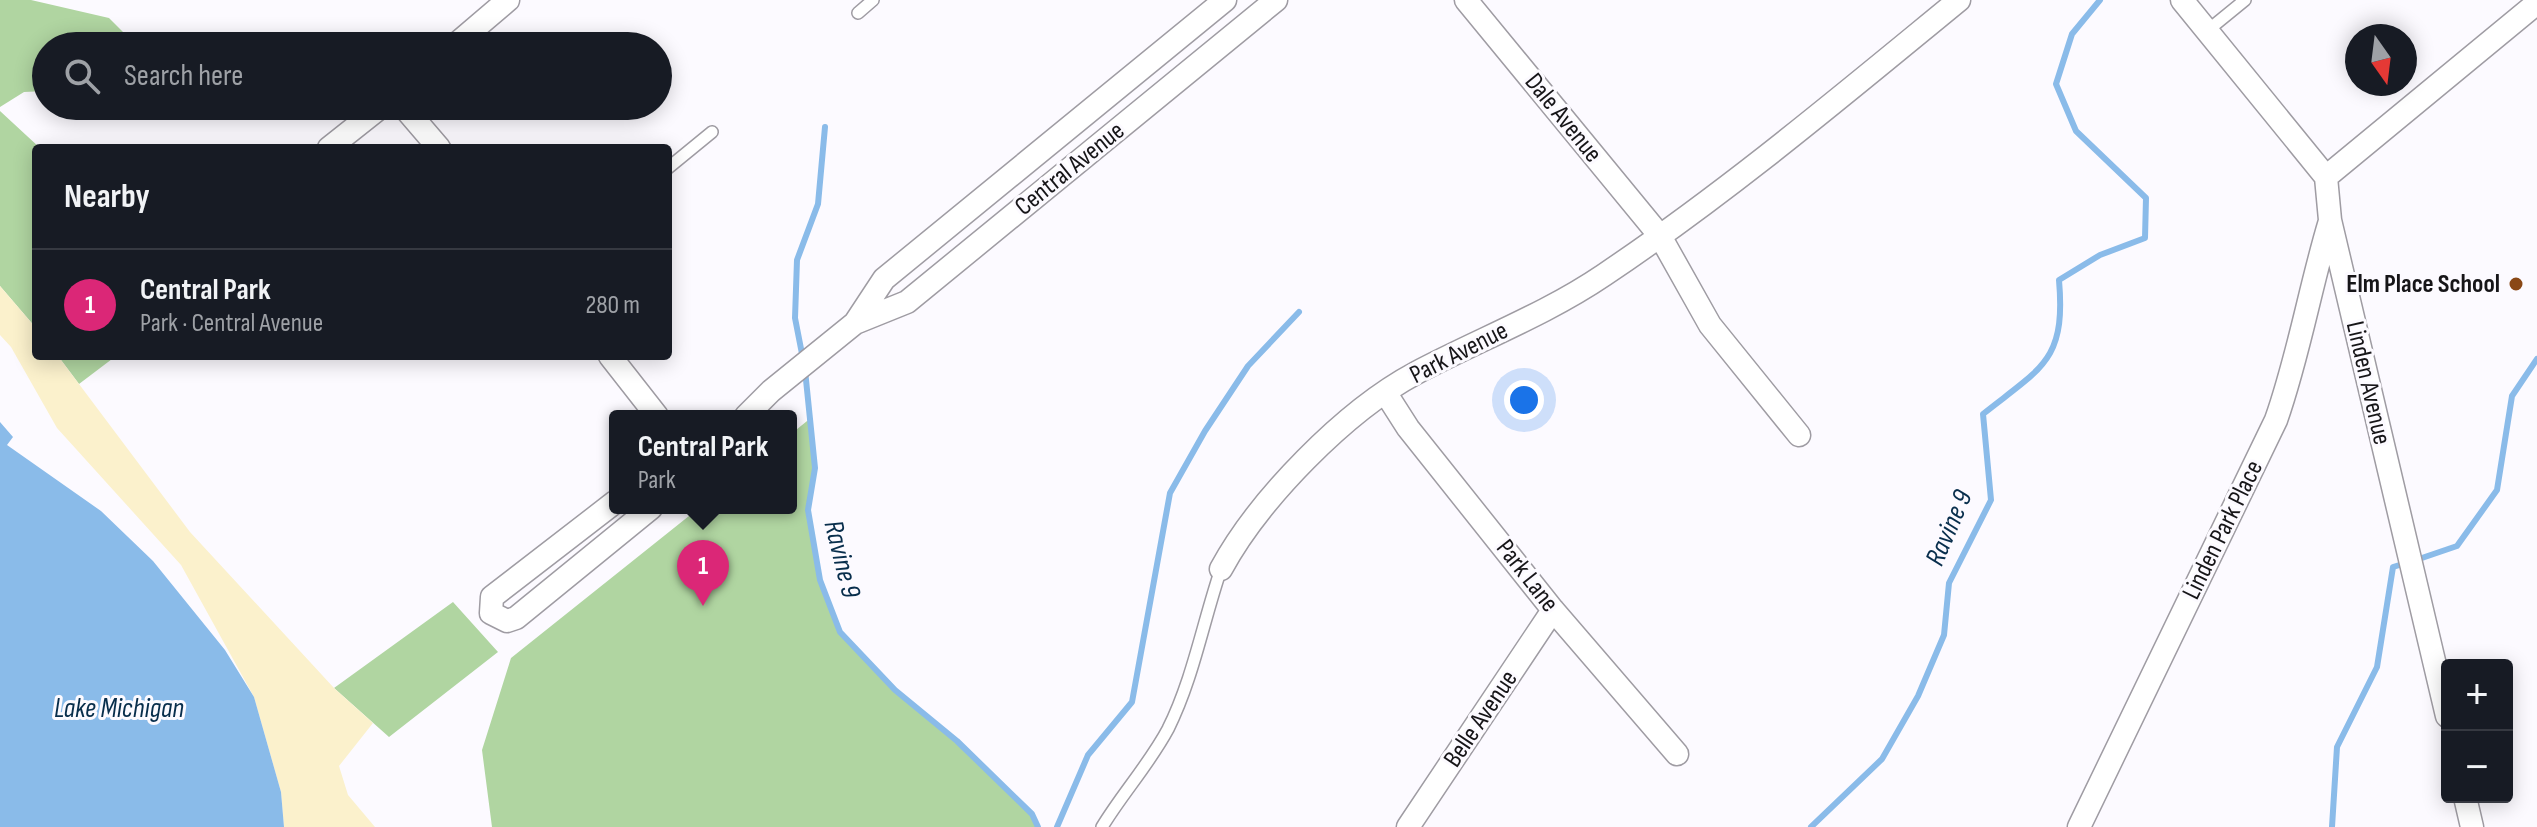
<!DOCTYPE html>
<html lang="en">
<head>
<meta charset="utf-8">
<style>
	:root { --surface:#171b24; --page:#20242c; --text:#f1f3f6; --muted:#9ea1a6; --line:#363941; --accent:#db2777 }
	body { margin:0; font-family:"Sofia Sans Condensed",sans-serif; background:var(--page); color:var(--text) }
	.controls { position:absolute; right:24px; bottom:24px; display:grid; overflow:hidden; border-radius:8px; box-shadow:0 4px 20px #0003 }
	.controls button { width:72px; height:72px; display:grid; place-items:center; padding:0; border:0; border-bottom:2px solid var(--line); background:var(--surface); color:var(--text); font:40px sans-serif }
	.compass { position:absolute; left:2345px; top:24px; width:72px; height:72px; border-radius:50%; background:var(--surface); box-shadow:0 4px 20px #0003; rotate:166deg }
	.you { position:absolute; left:1524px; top:400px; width:28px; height:28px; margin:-20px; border:6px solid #fff; border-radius:50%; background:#1a73e8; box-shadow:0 0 0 12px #1a73e833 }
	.badge { display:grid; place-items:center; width:52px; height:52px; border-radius:50%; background:var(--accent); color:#fff; font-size:26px; font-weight:700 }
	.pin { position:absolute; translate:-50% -66px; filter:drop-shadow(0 2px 4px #0008) }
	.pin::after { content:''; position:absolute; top:42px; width:28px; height:24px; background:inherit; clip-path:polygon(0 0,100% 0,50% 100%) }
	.popup { position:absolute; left:609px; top:410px; width:188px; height:104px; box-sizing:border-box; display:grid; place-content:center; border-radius:8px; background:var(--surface); filter:drop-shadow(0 2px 6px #0005); font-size:26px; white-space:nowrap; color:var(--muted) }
	.popup b { font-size:30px; color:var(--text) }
	.popup::after { content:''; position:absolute; left:50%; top:100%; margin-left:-16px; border:16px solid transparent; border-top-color:var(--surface) }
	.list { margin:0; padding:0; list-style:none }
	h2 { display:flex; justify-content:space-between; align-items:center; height:104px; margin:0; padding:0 32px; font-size:34px }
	h2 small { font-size:26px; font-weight:400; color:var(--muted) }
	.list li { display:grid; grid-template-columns:52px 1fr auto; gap:24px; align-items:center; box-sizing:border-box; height:112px; padding:0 32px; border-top:2px solid var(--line) }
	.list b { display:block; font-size:30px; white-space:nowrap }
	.list p { margin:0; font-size:26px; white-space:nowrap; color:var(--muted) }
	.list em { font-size:26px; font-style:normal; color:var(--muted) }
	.icon { flex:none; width:44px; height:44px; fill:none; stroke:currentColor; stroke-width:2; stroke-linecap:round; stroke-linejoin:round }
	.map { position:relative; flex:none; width:2537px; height:827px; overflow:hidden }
	.search { position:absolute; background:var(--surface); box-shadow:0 4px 20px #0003; left:32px; top:32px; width:640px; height:88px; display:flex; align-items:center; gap:20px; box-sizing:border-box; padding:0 28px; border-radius:44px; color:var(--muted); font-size:30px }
	.panel { position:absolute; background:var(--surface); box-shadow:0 4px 20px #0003; left:32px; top:144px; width:640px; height:216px; border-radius:8px }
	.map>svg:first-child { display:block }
	.green { fill:#b0d5a1 }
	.sand { fill:#fbf1cc }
	.water { fill:#8abbe9 }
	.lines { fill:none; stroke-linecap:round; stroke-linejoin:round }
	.stream { stroke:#8abbe9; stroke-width:6 }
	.service-casing { stroke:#9f9ca3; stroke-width:14 }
	.minor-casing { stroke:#9f9ca3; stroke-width:25 }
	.service { stroke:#fff; stroke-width:11 }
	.minor { stroke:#fff; stroke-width:22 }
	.poi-dot { fill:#8a4816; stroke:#fcfaff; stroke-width:3 }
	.labels { text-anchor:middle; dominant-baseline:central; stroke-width:6; stroke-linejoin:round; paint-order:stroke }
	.street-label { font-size:26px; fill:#161518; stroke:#fcfaff }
	.poi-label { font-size:26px; font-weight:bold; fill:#161518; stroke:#fcfaff; text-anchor:end }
	.water-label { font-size:28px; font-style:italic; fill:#082e4c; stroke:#fcfaff }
</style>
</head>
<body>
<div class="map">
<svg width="2537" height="827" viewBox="0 0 2537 827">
	<rect width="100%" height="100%" fill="#fcfaff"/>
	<path class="green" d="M0,0h31l78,18 28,28h-91v45l-22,1 -24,15z
		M0,111l40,37h-4v180l-36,-42z
		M58,356h58l-37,28z
		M812,417l3,51 -7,42 12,70 20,52 55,58 62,51 75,73 6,13h-546l-10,-77 29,-92 188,-150h92v-74z
		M453,602l45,50 -109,85 -55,-49z"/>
	<path class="sand" d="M0,286l36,42v28h22l132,176 144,156 39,35 -34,43 9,29 27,32h-91l-3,-35 -27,-95 -73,-132 -124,-137 -46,-81 -11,-12z"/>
	<path class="water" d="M0,422l13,15 -6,8 94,66 52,50 72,89 29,47 27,95 3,35h-284z"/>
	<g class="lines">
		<path class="stream" d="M803,359l-8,-41 2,-58 21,-56 7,-77
			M805,370l10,98 -7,42 12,70 20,52 55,58 62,51 75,73 6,13
			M2416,560l41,-14 40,-56 15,-94 25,-37
			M1057,827l31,-72 44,-53 38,-209 35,-62 43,-65 51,-54
			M1811,827l71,-68 36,-63 26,-61 5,-52 42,-83 -8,-86c59,-47 83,-53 76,-134l41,-25 45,-17 1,-40 -70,-67 -20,-47 16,-50 28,-34
			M2332,827l5,-80 40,-80 16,-100 13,-4"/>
		<defs>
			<path id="service" d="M858,13l15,-13
				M2207,31l38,-31
				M668,168l44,-36
				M1102,827c20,-33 48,-64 66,-98 25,-50 35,-107 53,-160"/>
			<path id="minor" d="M1466,0l194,236 50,89 89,110
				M2182,0l144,177 4,43 117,496
				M454,46l54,-46
				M403,106l36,42
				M329,148l53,-42
				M2326,177l211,-174
				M855,323l29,-44 341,-279
				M610,356l47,60
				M1385,392l23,36 145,182 124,144
				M746,416l25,-25 84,-68 52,-21 369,-302
				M615,502l-123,95 -1,16 16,8 9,-3 135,-110
				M1221,569c38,-70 124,-158 195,-196 62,-33 129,-58 188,-98 125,-84 239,-180 355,-275
				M2465,797l7,30
				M1408,827l145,-217
				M2079,827l197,-407c23,-65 34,-133 54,-199"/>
		</defs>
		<use href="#service" class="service-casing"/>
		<use href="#minor" class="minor-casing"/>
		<use href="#service" class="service"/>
		<use href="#minor" class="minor"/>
	</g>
	<circle class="poi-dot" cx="2516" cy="284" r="8"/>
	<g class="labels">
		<g class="street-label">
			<text transform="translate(1563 118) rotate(51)">Dale Avenue</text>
			<text transform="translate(1070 169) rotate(-39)">Central Avenue</text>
			<text transform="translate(1459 353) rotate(-27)">Park Avenue</text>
			<text transform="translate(2368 383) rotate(77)">Linden Avenue</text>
			<text transform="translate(2223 530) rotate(-64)">Linden Park Place</text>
			<text transform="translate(1527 576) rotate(52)">Park Lane</text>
			<text transform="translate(1481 719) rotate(-56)">Belle Avenue</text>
		</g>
		<g class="poi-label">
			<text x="2500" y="284">Elm Place School</text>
		</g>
		<g class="water-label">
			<text transform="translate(1949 528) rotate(-67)">Ravine 9</text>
			<text transform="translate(842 559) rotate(76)">Ravine 9</text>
			<text x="119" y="708">Lake Michigan</text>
		</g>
	</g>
</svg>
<div class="controls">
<button>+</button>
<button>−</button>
</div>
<svg class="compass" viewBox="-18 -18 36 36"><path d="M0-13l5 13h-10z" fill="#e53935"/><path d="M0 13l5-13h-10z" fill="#9ea1a6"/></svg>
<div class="you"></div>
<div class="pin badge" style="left:703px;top:606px">1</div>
<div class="popup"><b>Central Park</b>Park</div>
<div class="search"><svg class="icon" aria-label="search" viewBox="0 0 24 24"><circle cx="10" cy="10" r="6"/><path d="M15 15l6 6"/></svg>Search here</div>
<section class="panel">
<h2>Nearby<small></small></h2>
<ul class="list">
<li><span class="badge">1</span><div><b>Central Park</b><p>Park · Central Avenue</p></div><em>280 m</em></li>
</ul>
</section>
</div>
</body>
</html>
